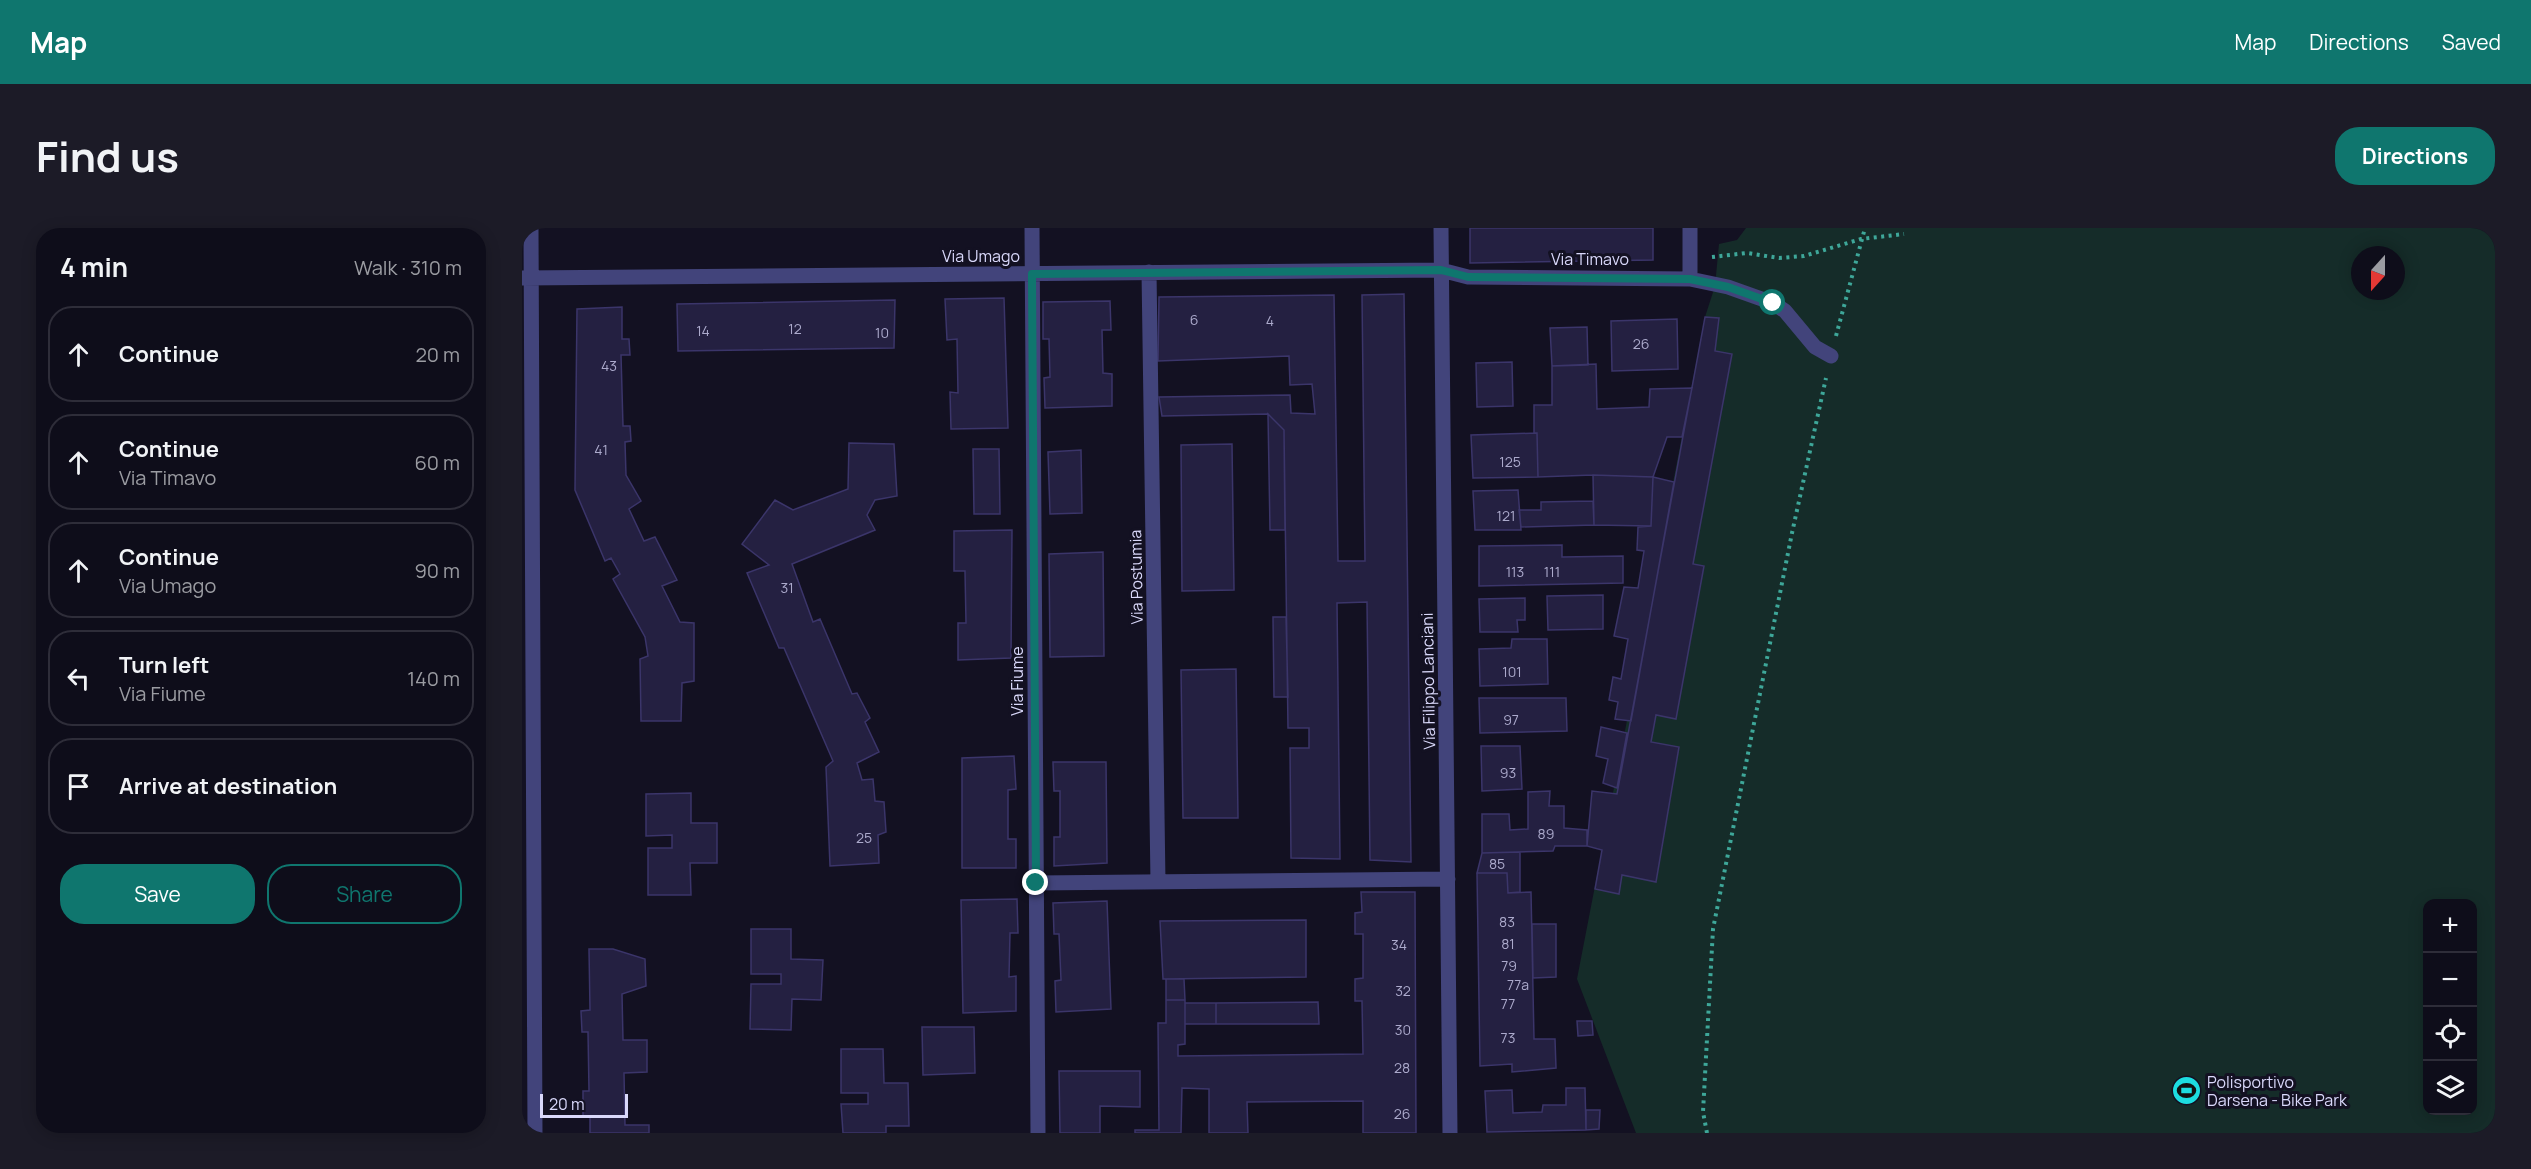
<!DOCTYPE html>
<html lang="en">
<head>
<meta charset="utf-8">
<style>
	:root { --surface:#0e0d1a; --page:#1c1b27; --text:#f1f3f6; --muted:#9b9ca2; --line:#2e2d39; --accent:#0f766e }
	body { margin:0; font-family:Manrope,sans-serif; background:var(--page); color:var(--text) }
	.controls { position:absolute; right:18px; bottom:18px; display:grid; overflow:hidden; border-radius:12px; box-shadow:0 3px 15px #0003 }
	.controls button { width:54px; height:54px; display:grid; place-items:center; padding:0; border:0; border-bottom:2px solid var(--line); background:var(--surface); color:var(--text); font:30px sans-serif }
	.compass { position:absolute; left:1829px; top:18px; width:54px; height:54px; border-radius:50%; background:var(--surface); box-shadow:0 3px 15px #0003; rotate:201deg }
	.scale { position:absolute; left:18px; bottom:15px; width:88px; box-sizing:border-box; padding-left:6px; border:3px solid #d9d8fa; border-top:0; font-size:16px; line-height:21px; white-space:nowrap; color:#d9d8fa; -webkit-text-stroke:4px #131122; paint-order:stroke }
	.stop { position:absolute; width:18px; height:18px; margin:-14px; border:4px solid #0f766e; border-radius:50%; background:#fff }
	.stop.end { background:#0f766e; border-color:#fff; box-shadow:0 2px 6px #0008 }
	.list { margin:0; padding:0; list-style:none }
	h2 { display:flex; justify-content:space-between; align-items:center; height:78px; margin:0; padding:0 24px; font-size:26px }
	h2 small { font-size:20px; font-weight:400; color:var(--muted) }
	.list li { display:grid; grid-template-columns:39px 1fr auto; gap:18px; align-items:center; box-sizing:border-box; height:96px; margin:0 12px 12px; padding:0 12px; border:2px solid var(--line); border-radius:24px }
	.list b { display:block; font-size:22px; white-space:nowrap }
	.list p { margin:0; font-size:20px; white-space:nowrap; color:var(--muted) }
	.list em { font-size:20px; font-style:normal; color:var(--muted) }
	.actions { display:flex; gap:12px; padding:18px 24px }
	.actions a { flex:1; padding:14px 0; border:2px solid var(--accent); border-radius:24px; text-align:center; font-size:21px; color:var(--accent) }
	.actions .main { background:var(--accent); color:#fff }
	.icon { flex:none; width:33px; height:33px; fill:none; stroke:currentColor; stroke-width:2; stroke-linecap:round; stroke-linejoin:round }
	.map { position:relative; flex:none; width:1973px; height:905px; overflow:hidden; border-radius:24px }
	header { display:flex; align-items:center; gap:36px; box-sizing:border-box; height:84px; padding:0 30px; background:var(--accent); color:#fff }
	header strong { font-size:28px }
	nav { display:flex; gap:33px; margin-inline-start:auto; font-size:21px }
	.intro { display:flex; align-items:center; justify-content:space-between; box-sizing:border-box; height:144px; padding:0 36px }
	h1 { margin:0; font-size:42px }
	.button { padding:15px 27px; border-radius:24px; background:var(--accent); color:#fff; font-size:21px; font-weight:700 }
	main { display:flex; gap:36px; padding:0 36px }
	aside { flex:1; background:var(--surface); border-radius:24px; box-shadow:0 3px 15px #0003 }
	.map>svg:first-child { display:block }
	.green { fill:#152c29; fill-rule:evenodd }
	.building { fill:#242041; stroke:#3b356a; stroke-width:1.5 }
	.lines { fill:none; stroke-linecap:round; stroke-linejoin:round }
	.path { stroke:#3ea799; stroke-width:4; stroke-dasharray:3 4.5; stroke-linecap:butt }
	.minor { stroke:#42447b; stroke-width:15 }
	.route { stroke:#0f766e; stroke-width:8 }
	.labels { text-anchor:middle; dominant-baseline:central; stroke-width:6; stroke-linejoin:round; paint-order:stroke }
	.number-label { font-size:14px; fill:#acaacc }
	.street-label { font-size:16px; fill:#d9d8fa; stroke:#131122 }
	.poi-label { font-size:16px; fill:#d9d8fa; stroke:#131122; text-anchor:start }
</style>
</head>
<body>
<header>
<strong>Map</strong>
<nav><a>Map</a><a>Directions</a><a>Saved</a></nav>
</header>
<div class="intro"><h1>Find us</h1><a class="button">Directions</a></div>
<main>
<aside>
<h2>4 min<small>Walk · 310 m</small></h2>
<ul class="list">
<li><svg class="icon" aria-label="ahead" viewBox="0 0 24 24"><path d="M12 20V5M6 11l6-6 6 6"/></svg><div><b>Continue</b></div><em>20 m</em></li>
<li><svg class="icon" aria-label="ahead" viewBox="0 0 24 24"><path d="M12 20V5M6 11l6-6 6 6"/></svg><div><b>Continue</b><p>Via Timavo</p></div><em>60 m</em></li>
<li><svg class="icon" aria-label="ahead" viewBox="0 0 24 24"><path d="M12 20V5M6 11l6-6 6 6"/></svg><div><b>Continue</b><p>Via Umago</p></div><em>90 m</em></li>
<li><svg class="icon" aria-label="left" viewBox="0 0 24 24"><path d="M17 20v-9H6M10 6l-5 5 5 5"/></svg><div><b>Turn left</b><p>Via Fiume</p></div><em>140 m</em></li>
<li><svg class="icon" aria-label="arrive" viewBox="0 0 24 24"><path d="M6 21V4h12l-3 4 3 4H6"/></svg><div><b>Arrive at destination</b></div></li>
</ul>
<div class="actions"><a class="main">Save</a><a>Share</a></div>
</aside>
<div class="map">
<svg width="1973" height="905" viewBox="0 0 1973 905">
	<rect width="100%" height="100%" fill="#131122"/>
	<path class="green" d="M1224,0h749v905h-859l-59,-154 128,-662 10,-31 4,-42 18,-4zM1838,27h36v36h-36zM1906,676h44v206h-44z"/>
	<path class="building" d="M948,0h183v32l-183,3z
		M882,66l7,568 -41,-2 -3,-258 -30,1 3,256 -49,-1 -1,-110h19v-20h-21l-4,-298 -16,-16 -106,2 -3,-19 131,-2 1,18 24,1 -3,-30 -22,1 -1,-29 -131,5 1,-64 175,-2 4,266h27l-3,-266z
		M482,70l4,130 -57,1 -1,-37 8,1 -1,-54 -10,1 -2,-41z
		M373,72l-1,48 -216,3 -1,-47z
		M588,73l1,29h-9l1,43 9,1v32l-67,2 -1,-30 6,-1 -1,-38h-6v-37z
		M100,79v32h7l1,16h-9l2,71h7l1,15 -6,1 1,33 15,26 -12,8 15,32 11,-4 22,43 -15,6 18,36 14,1v58l-12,2 -1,38h-40l-1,-62 8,-3 -3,-19 -32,-58 7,-5 -9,-16 -6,3 -30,-71 2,-181z
		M1183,89l14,1 -4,33 17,3 -39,210 11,2 -28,153 -20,-4 -5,27 28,5 -23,135 -34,-7 -3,19 -24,-5 7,-39 -15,-4 5,-55 25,3z
		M1155,91l1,50 -66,2 -1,-50z
		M1065,99l1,38 -36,1 -2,-38z
		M990,134l1,44 -36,1 -1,-44z
		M1074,136l1,45 52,-2 1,-18 42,-1 -10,49h-15l-14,40 -60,-2 -55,2 -1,-44h-3v-28h18v-39z
		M746,186l16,16 1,100h-15z
		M1015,205l1,44 -65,1 -2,-43z
		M327,215l45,1 3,52 -22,4 -8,15 8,15 -83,34 21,58 7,-3 32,75 5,-1 13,25 -5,4 14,30 -22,11 5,17 11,-1 2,22 9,1 2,30 -8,3 1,28 -49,3 -4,-99 7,-6 -49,-113h-5l-32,-75 22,-8 -27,-21 33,-44 18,10 55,-21z
		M710,216l2,146 -52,1 -1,-146z
		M451,221h26l1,65h-26z
		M559,222l1,63 -32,1 -2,-62z
		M1071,247l60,2 -2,49 -57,-1z
		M1131,249l21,5 -43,239 -16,-2 3,-17 -9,-2 4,-23 8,2 7,-40 -14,-3 10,-49 14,1 6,-37 -7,-1 1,-23 13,-1z
		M996,262l3,40h-46l-2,-39z
		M1071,273l1,24 -73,2 -2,-17h22v-8z
		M490,302l-1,128 -53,2v-37h8l-1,-52h-11v-40z
		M1040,317v12l61,-1v27l-144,3v-40z
		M581,324l1,104 -54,1 -1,-103z
		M1081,367v34l-55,1 -1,-34z
		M1003,370v22h-8l1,12h-38l-1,-33z
		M751,389h13l2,80h-14z
		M990,411h35l1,45 -68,2 -1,-37 32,-1z
		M714,441l2,149h-55l-2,-148z
		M957,470h87l1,33 -87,2z
		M1079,499l26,6 -10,55 -14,-5 5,-24 -12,-3z
		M959,518h39l2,43 -40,2z
		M492,528l2,33 -8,1v49h8v29h-54v-110z
		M531,534h53l1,101 -53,3v-29h6v-46h-6z
		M1028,563l-1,15h15v22l23,2v16h-32l-2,5 -71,2v-39h27l1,16 18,-1v-37z
		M169,565v30h26v40h-27l1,32h-43v-47h24v-13l-26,1v-42z
		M998,624v40l-12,1 -1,-20h-30l5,-20z
		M955,645h30l1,20 23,-1 3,147h21l1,29 -44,4v-8l-32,2z
		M839,664h54l1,241h-53v-32l-116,1 1,31h-39v-44l-27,-1 -1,45h-46v-3h24l-1,-107h8v-23h19v44l-7,1v11l185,-2 -1,-53h-7v-22l8,-1v-44h-8v-21l7,-1z
		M495,671l1,34h-8l-1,44 7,-1v35l-53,2 -2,-113z
		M585,673l4,108 -55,3 -1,-31 6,-1 -2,-46h-5l-1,-31z
		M784,692v57l-143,2 -3,-58z
		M1010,696h24v53l-23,1z
		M229,701h40v30l32,1 -2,40 -29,-1 -1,31 -41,-1 1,-45h30v-10h-30z
		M67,721h24l32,10 1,27 -24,8 1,46h24v32l-23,1 1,52h24v8h-59v-17h-7v-25h6l-1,-59h-6l-1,-21 9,-1z
		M644,751h18l1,21h-19z
		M796,774l1,22h-103v-21z
		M663,775h31v21h-31z
		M1055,793h15l1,14 -15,1z
		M400,799h52l1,46 -52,2z
		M319,821h42l1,34h24l1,43h-23v7h-43l-2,-29h27v-11h-27z
		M537,843h81v36l-40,-1v27h-40z
		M1044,860h19l1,42 -99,2 -2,-41 27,-1 1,23 29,-1 1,-7h23z
		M1064,882h14l-1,19 -13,1z"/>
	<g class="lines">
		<path class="path" d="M1190,29l35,-4 32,5 25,-2 57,-17 43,-5
			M1314,108l29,-108
			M1185,905l-4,-21 10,-183 79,-396 34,-155"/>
		<path class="minor" d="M9,0l4,905
			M510,0l6,905
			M919,0l9,905
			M627,44l9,610
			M0,50l919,-8 27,7 222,2 38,8 45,16 12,8 30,36 16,9
			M1168,51v-51
			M514,655l412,-4"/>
	</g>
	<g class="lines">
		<path class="route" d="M514,655l-4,-609 409,-4 27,7 222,2 38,8 45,16"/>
	</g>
	<defs>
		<symbol id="stadium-disc" viewBox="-11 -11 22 22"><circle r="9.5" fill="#1ddce0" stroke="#131122"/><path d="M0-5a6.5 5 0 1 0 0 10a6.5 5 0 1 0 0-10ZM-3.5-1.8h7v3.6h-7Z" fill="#111"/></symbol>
	</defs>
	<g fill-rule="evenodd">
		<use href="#stadium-disc" x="1648" y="846" width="33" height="33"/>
	</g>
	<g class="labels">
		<g class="number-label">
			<text x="672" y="91">6</text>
			<text x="748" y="92">4</text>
			<text x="273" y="100">12</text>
			<text x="181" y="102">14</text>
			<text x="360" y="104">10</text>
			<text x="1119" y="115">26</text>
			<text x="87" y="137">43</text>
			<text x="79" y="221">41</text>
			<text x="988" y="233">125</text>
			<text x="984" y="287">121</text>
			<text x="993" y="343">113</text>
			<text x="1030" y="343">111</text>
			<text x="265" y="359">31</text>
			<text x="990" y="443">101</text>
			<text x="989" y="491">97</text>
			<text x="986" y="544">93</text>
			<text x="1024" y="605">89</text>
			<text x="342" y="609">25</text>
			<text x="975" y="635">85</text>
			<text x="985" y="693">83</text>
			<text x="986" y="715">81</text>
			<text x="877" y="716">34</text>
			<text x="987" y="737">79</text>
			<text x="996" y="756">77a</text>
			<text x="881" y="762">32</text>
			<text x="986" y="775">77</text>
			<text x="881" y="801">30</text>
			<text x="986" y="809">73</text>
			<text x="880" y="839">28</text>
			<text x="880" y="885">26</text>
		</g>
		<g class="street-label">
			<text x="459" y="28">Via Umago</text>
			<text x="1068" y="31">Via Timavo</text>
			<text transform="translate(614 349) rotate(-91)">Via Postumia</text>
			<text transform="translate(495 453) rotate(-90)">Via Fiume</text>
			<text transform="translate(906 453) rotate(-91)">Via Filippo Lanciani</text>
		</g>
		<g class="poi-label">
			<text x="1685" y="854">Polisportivo<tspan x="1685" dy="18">Darsena - Bike Park</tspan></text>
		</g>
	</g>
</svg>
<div class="controls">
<button>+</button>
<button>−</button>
<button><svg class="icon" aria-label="locate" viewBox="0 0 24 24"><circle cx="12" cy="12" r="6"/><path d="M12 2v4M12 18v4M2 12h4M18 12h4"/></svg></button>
<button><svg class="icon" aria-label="layers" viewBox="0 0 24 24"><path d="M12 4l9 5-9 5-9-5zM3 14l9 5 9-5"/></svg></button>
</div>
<svg class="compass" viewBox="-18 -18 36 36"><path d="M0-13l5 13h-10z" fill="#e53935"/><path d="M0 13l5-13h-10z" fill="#9b9ca2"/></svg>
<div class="scale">20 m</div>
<div class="stop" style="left:1251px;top:75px"></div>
<div class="stop end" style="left:514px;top:655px"></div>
</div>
</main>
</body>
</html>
